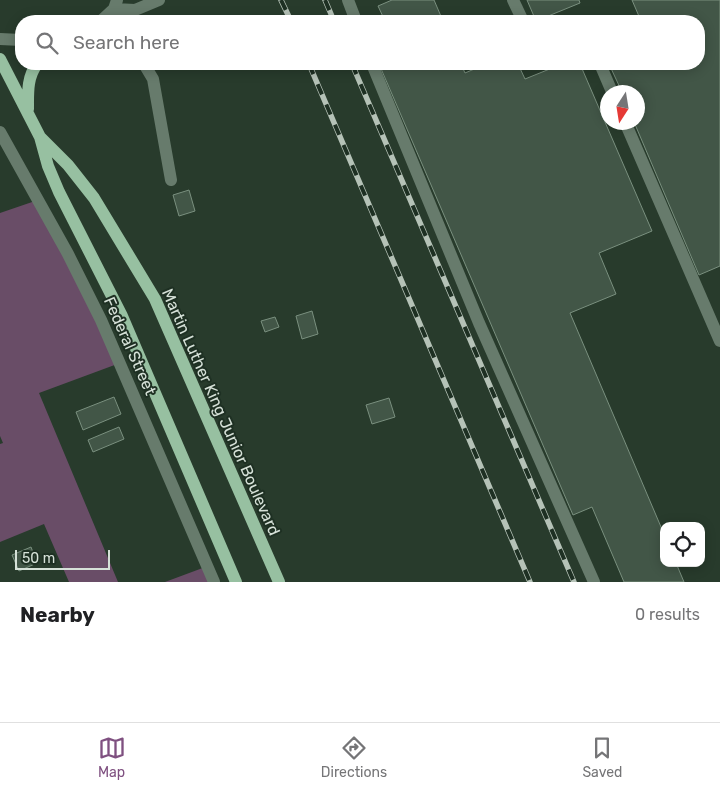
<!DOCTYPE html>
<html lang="en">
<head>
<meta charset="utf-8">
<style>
	:root { --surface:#fff; --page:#f2f2f2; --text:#202124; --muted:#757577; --line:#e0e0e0; --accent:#7f5080 }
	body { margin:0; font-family:Rubik,sans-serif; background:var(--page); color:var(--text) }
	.controls { position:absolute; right:15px; bottom:15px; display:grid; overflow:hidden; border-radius:10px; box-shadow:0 2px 12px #0003 }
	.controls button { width:45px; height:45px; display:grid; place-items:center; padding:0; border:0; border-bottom:1px solid var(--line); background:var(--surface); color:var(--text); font:25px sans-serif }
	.compass { position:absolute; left:600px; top:85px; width:45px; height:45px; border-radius:50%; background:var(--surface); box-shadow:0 2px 12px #0003; rotate:192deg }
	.scale { position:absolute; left:15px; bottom:12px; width:95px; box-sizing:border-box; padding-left:5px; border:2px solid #d6e1d8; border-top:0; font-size:14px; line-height:18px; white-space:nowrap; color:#d6e1d8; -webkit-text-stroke:4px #1e3023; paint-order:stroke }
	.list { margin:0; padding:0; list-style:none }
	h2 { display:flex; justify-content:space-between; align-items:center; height:65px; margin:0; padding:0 20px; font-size:21px }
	h2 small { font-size:16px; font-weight:400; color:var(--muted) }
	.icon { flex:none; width:28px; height:28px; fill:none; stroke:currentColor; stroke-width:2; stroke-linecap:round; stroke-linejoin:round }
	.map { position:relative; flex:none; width:720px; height:582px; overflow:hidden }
	.search { position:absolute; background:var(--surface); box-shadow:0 2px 12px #0003; left:15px; right:15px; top:15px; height:55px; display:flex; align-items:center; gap:12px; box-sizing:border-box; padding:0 18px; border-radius:20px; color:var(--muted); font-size:19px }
	.sheet { height:140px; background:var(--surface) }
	nav { display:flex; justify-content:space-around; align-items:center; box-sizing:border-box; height:70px; border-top:1px solid var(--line); background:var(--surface); font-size:14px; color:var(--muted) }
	nav a { display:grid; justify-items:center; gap:2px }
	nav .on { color:var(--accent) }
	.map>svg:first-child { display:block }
	.green { fill:#694d67 }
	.building { fill:#425647; stroke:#7a907f }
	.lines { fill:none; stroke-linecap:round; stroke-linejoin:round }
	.minor { stroke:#677b6c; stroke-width:12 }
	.major { stroke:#97c0a1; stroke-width:12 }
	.rail-casing { stroke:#b5c2b7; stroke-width:5.5 }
	.rail { stroke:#1e3023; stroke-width:4; stroke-dasharray:11; stroke-linecap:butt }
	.labels { text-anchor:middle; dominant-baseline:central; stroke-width:4; stroke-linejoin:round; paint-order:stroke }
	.street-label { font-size:16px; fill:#d6e1d8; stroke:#1e3023 }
</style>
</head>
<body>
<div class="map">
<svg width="720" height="582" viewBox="0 0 720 582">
	<rect width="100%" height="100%" fill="#283b2c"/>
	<path class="green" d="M38,200l82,163 -81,30 79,189h-49l-25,-58 -44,18v-98l3,-1 -3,-7v-223z
		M208,566l6,16h-49z"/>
	<path class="building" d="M392,0h42l9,21h-58l-7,-15z
		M527,0h52l1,3 -44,18z
		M632,0h88v266l-21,9 -65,-153h4v-30h-16l-13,-28h90v-43h-58z
		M379,64h82l4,9 21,-9h32l7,15 37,-15h18l72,167 -53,22 17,41 -46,19 94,221v29h12l8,19h-60l-32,-75 -19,8z
		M189,190l6,21 -16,5 -6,-21z
		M312,311l6,23 -16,5 -6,-23z
		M275,317l4,10 -14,5 -4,-11z
		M114,397l7,17 -38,16 -7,-18z
		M389,398l6,19 -23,7 -6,-19z
		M119,427l5,12 -31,13 -5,-12z
		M31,547l6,16 -18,8 -7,-16z"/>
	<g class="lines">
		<path class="minor" d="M348,0l8,21
			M513,0l10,21
			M114,9l21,1 24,-10
			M101,21l13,-12 3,-9
			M0,39l21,1
			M144,64l9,15 18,101
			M372,64l107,259 115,259
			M600,64l12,28
			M625,122l95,219
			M0,132l68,122 33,66 113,262"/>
		<path class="major" d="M0,59l40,78 8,29 11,26 63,124 114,266
			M28,109c0,-16 -1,-32 9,-45
			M40,137l28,28 26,33 61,101 124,283"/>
		<defs>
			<path id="rail" d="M281,0l10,21
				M325,0l9,21
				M309,64l221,518
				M352,64l222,518"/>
		</defs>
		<use href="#rail" class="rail-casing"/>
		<use href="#rail" class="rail"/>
	</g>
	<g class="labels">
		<g class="street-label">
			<text transform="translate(130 346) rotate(66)">Federal Street</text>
			<text transform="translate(221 412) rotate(66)">Martin Luther King Junior Boulevard</text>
		</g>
	</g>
</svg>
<div class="controls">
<button><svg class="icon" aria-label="locate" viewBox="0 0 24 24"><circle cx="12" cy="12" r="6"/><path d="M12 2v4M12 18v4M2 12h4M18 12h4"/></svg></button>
</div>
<svg class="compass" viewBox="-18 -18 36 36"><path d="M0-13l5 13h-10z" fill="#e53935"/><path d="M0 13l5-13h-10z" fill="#757577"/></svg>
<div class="scale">50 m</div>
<div class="search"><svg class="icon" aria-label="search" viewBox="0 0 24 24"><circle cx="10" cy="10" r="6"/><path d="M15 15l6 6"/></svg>Search here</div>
</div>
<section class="sheet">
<h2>Nearby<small>0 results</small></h2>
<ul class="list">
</ul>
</section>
<nav>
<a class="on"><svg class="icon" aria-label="map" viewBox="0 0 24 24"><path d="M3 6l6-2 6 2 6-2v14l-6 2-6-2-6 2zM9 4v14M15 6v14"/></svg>Map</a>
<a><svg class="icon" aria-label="directions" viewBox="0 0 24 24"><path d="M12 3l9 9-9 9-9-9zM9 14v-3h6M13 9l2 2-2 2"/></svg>Directions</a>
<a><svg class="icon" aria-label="saved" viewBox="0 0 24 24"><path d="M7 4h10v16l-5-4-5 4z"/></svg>Saved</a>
</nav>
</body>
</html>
